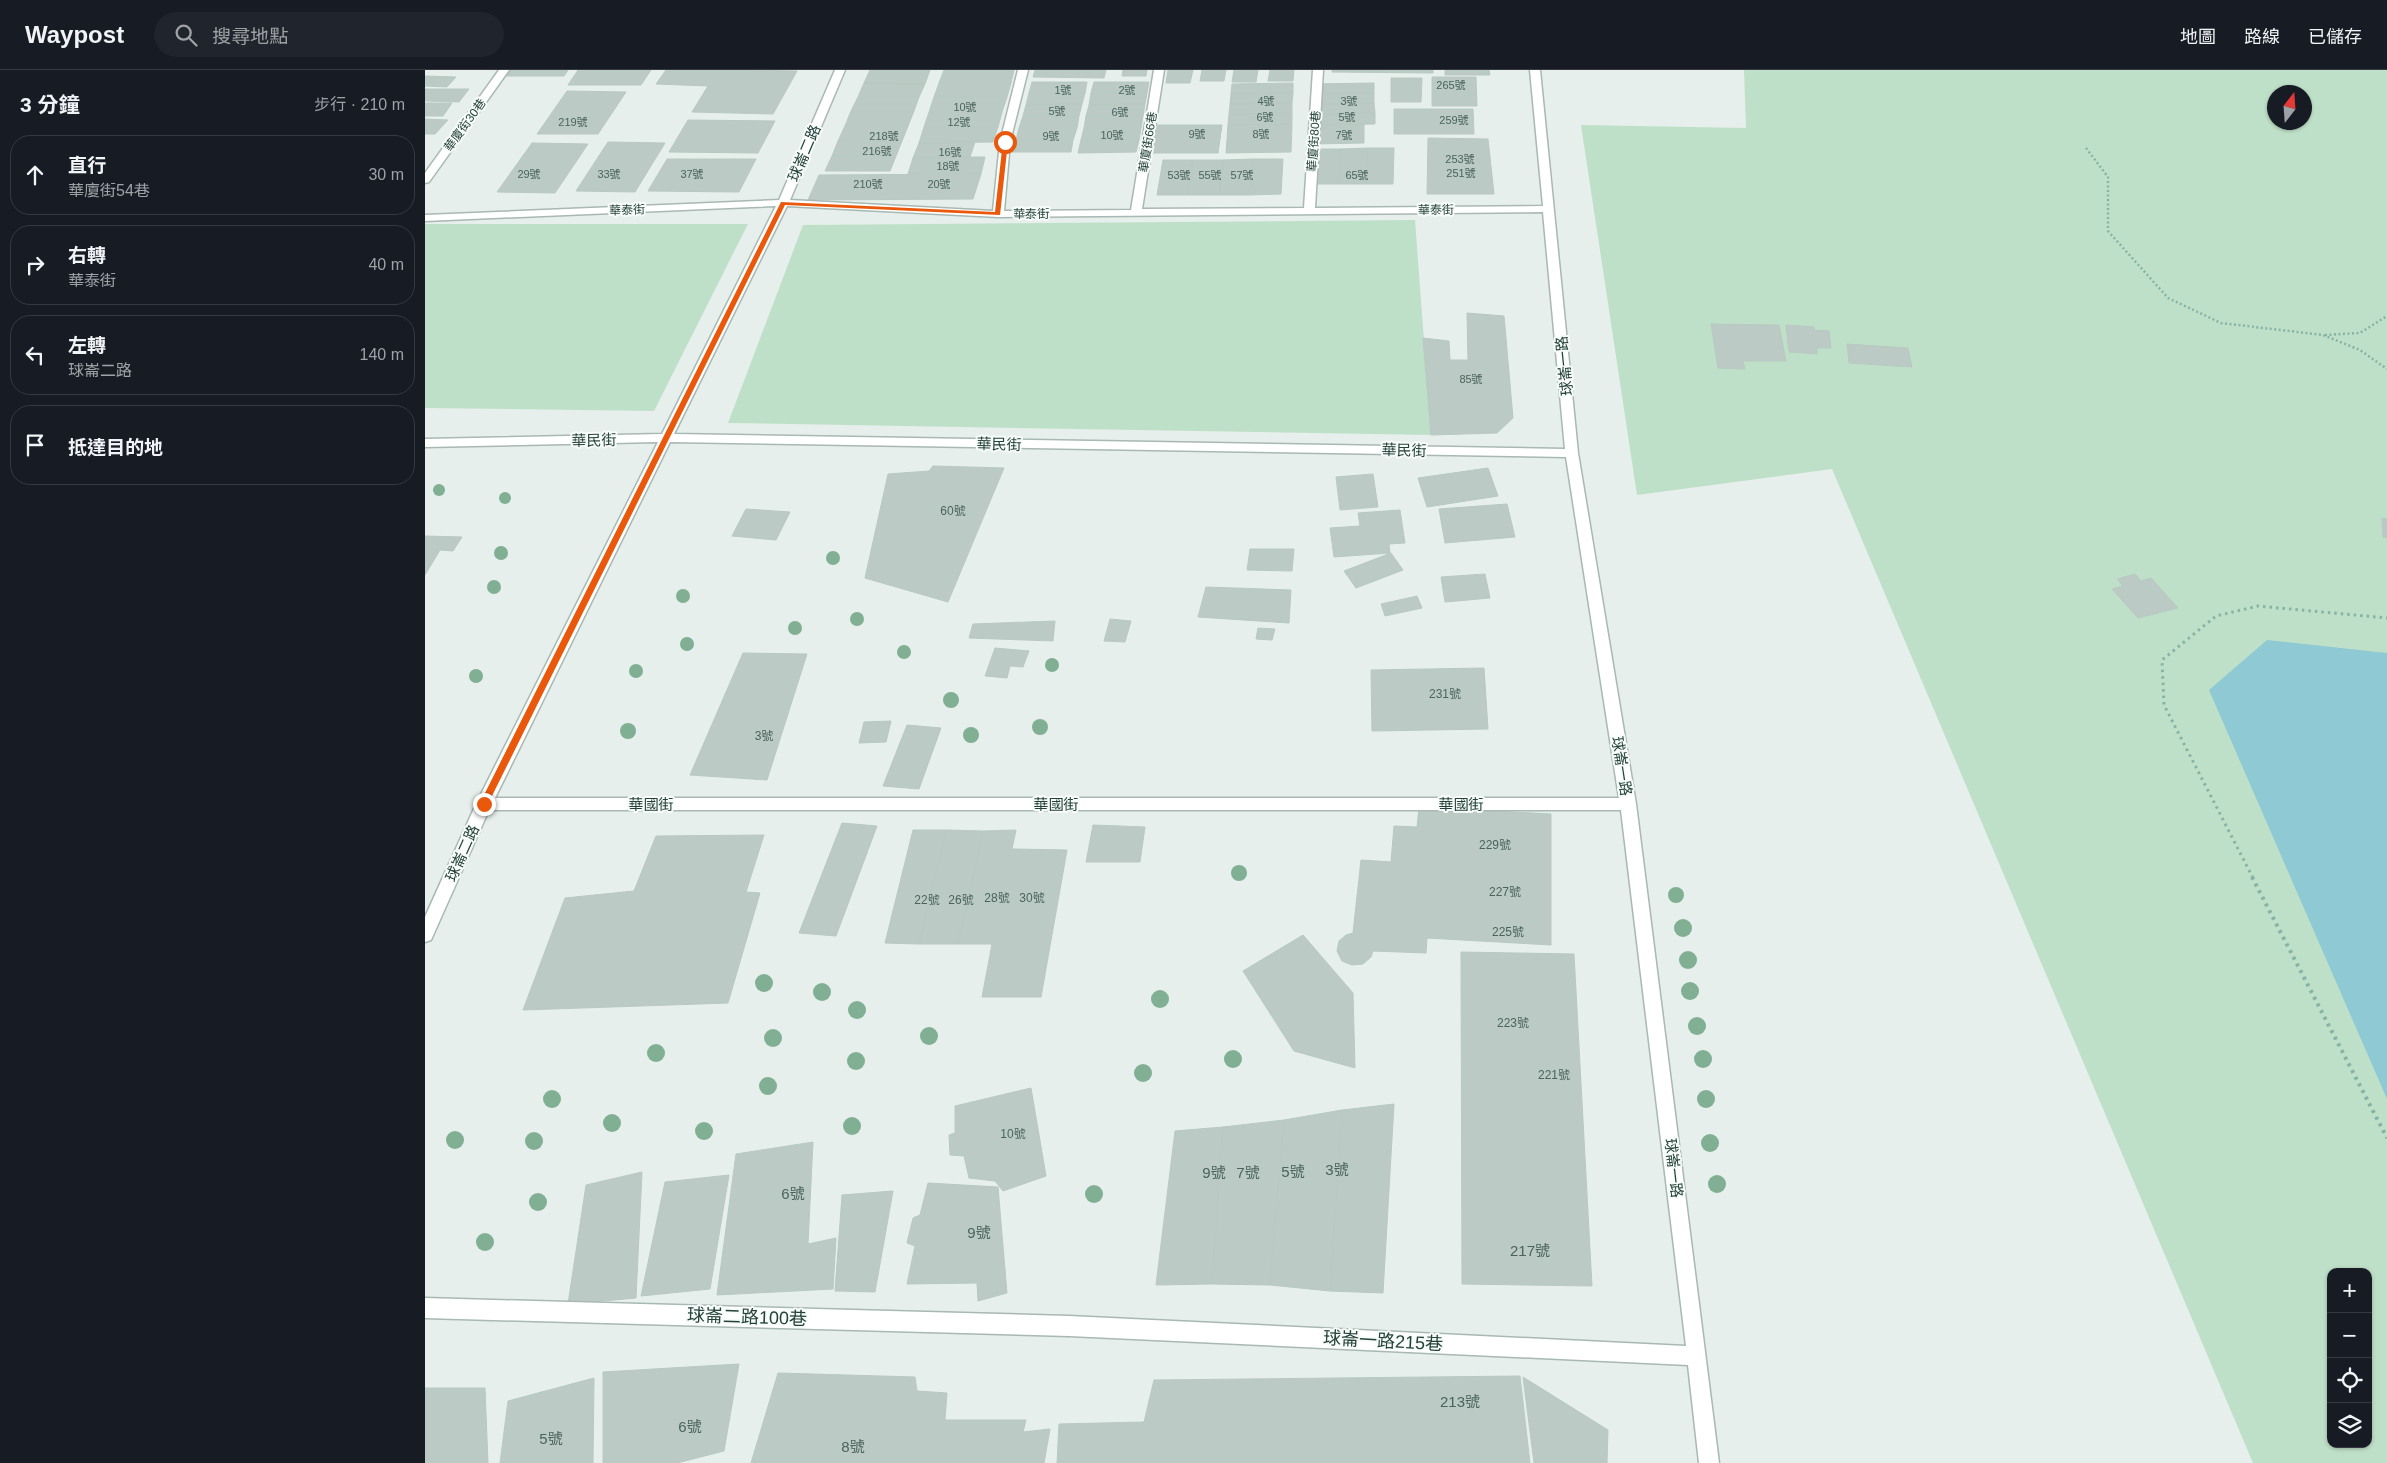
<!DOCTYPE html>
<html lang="zh-TW">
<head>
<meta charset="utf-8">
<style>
	:root { --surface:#171b24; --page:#20242c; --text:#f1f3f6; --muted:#9ea1a6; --line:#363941 }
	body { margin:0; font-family:Helvetica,"Noto Sans TC",sans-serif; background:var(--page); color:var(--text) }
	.controls { position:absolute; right:15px; bottom:15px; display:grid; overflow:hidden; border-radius:10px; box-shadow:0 1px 4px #0004 }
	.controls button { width:45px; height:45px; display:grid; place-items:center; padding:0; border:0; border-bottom:1px solid var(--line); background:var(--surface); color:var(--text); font:25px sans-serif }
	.compass { position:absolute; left:1842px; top:15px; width:45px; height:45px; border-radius:50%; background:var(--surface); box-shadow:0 1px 4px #0004; rotate:17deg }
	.stop { position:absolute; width:15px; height:15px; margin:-11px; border:4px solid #ea580c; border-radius:50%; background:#fff }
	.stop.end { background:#ea580c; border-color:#fff; box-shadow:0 1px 5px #0008 }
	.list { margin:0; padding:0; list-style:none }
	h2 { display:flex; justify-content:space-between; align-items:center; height:65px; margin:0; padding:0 20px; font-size:21px }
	h2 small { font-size:16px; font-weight:400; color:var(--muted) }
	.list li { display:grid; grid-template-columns:32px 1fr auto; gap:15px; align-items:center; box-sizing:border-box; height:80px; margin:0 10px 10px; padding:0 10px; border:1px solid var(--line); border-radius:20px }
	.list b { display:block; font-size:19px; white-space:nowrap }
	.list p { margin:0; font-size:16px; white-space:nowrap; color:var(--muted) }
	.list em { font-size:16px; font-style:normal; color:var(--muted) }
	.icon { flex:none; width:28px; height:28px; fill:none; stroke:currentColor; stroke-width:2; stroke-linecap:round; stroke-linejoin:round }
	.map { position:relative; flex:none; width:1962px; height:1393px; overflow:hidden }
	header { display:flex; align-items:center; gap:30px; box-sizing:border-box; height:70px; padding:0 25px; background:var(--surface); border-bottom:1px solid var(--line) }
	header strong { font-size:24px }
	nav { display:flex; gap:28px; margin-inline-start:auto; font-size:18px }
	.search { width:350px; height:45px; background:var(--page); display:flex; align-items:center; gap:12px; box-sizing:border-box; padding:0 18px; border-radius:28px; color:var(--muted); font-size:19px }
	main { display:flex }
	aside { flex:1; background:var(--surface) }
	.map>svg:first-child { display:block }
	.green { fill:#bfe0c8; fill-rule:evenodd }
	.water { fill:#8ec9d4 }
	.building { fill:#bbcac4; stroke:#b8c9c2 }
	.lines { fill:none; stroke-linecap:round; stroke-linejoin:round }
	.minor-casing { stroke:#a8b8b2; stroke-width:3 }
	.path-far2 { stroke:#86b3a5; stroke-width:2.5; stroke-dasharray:2 2.5; stroke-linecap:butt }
	.path-far1 { stroke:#86b3a5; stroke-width:3; stroke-dasharray:2.5 4; stroke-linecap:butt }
	.path { stroke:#86b3a5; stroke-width:4; stroke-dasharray:3 4.5; stroke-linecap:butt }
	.minor { fill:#fff; fill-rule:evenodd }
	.tree { fill:#80af93 }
	.route { fill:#ea580c }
	.labels { text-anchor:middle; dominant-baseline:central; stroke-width:4; stroke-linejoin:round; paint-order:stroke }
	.far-number-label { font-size:11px; fill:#4a645c }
	.far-street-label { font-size:12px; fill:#24423a; stroke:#f7fbf9 }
	.number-label { font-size:12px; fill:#4a645c }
	.street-label { font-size:15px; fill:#24423a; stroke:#f7fbf9 }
	.near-number-label { font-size:15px; fill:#4a645c }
	.near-street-label { font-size:18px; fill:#24423a; stroke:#f7fbf9 }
</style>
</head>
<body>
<header>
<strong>Waypost</strong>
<div class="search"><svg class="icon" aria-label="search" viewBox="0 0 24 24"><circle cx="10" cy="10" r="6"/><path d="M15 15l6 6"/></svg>搜尋地點</div>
<nav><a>地圖</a><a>路線</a><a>已儲存</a></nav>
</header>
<main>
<aside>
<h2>3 分鐘<small>步行 · 210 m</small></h2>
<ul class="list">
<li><svg class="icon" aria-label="ahead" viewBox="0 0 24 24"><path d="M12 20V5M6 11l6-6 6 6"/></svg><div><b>直行</b><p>華廈街54巷</p></div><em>30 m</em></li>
<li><svg class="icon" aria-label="right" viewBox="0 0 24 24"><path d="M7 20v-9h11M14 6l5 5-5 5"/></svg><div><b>右轉</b><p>華泰街</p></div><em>40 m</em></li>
<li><svg class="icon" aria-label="left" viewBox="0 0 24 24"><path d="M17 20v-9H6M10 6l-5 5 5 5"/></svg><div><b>左轉</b><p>球崙二路</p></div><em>140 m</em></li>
<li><svg class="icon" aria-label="arrive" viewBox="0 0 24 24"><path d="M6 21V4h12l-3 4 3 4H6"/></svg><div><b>抵達目的地</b></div></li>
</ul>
</aside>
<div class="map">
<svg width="1962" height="1393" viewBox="0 0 1962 1393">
	<rect width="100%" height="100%" fill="#e6efeb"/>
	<path class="green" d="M1319,0h643v1393h-134l-421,-994 -195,26 -56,-370 165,3zM1850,22h30v30h-30zM1906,1202h37v172h-37z
		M990,150l16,215 -703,-12 75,-198z
		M0,154h323l-94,187 -229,-3z"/>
	<path class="water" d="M1842,570l120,13v446l-178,-409z"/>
	<path class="building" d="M86,0h57l-4,6h-58z
		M153,0h73l-10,15h-73z
		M241,0h79l52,1 -24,43 -81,-2 16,-26 -52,-2z
		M445,0h60l-5,14 -61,-1z
		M519,0h70l-3,13h-72z
		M610,0h71l-2,8 -71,-1z
		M698,0h24l-1,6h-24z
		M743,0h25l-3,13h-24z
		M777,0h24l-2,11h-24z
		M809,0h24l-2,12h-24z
		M845,0h24l-1,11h-25z
		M907,0h101v3l-101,-1z
		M1020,0h44l1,5h-45z
		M0,6l31,1 -9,10 -22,-1z
		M1007,7h44l1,29h-45z
		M966,8h31l-1,24h-30z
		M607,12h55l-2,11h-56z
		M669,12h55l-2,11h-56z
		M439,13l61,1 -6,13h-61z
		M514,13h72l-4,14h-73z
		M868,13v10l-62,1 1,-10z
		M949,13v10l-61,1v-10z
		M0,19h44l-10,13 -34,-1z
		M142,21l59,1 -28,42h-61z
		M604,23h56l-3,11 -56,1z
		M666,23h56l-2,11 -56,1z
		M868,23l-1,10 -62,1 1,-10z
		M949,23v10l-62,1 1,-10z
		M433,27h61l-5,14h-63z
		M509,27h73l-5,15h-73z
		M0,33h27l-9,13h-18z
		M867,33v10l-63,1 1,-10z
		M949,33l1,10 -63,1v-10z
		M657,34l-3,12h-56l3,-11z
		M720,34l-2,12h-57l3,-11z
		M969,39h79l1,25h-80z
		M426,41h63l-6,15h-63z
		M504,42h73l-4,15h-74z
		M867,43v11l-64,1 1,-11z
		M950,43v11l-63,1v-11z
		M598,46h56l-2,12h-58z
		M661,46h57l-2,12h-57z
		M0,49l23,1 -13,14h-10z
		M263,50l87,1 -17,32 -89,-1z
		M867,54l-1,28 -65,1 2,-28z
		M939,54v19l-52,1v-19z
		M731,55h66l-4,28h-68z
		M420,56h63l-6,15h-64z
		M499,57h74l-5,15 -74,1z
		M594,58h58l-4,12h-57z
		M659,58h57l-2,12h-58z
		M1003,68l60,1 6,55h-67z
		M591,70h57l-2,12h-59z
		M656,70h58l-3,12 -58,1z
		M413,71h64l-6,15h-64z
		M183,72l57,1 -30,49 -59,-1z
		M550,72l-5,15 -57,1 6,-15z
		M107,73l56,1 -33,49 -58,-1z
		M942,78h27l-1,36h-27z
		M942,78l-1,36h-28l2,-35z
		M888,79h27l-2,35h-27z
		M407,86h64l-6,15h-65z
		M545,87h15l-4,17h-73l5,-16z
		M242,89h89l-17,33 -91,-1z
		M828,89h30l-2,35 -31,1z
		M828,89l-3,36h-31l4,-35z
		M738,90h30l-5,35h-31z
		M768,90h30l-4,35h-31z
		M556,104l-8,25 -165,1 11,-25z
		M1042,243l37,3 9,102 -16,15 -66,2 -8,-97 26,3 1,19h18z
		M1286,254l68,1 7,36h-43l2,8 -27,-1z
		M1361,255l28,2v3l15,1 2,17h-14v6l-28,-2z
		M1422,274l61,4 4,19 -63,-4z
		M508,396l71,2 -56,134 -83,-24 23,-104 41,-3z
		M1063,398l10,28 -71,11 -9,-29z
		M948,404l5,33 -38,3 -4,-33z
		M1082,434l8,33 -70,6 -6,-34z
		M321,439l44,3 -14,28 -44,-4z
		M975,440l5,33 -16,1 1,9 -56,4 -4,-29 30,-2 -2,-13z
		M1957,448l5,1v19l-4,-1z
		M0,466l37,1 -9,14 -13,-1 -15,25z
		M825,479h44l-2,22 -45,-1z
		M966,483l12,17 -47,18 -12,-17z
		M1060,504l5,24 -45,4 -4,-25z
		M1710,504l6,7 10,-3 27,30 -40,10 -26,-29 11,-3 -6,-7z
		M781,517l85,3 -2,33 -91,-6z
		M992,526l5,12 -37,8 -4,-12z
		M685,549l21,2 -6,21 -21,-1z
		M630,551l-2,20 -84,-3 4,-14z
		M833,558l17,1 -3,11 -16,-1z
		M570,578l34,3 -6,16 -13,-1 -3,12 -22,-2z
		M318,583l64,1 -40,126 -77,-5z
		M1059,598l4,61 -116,2 -1,-61z
		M466,651l-5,21 -27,1 5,-21z
		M482,655l34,3 -22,61 -36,-3z
		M994,737l132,7v131l-124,-7 -1,15 -53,-2 -2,6 -8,7 -11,1 -10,-4 -5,-10 2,-10 7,-6 7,-2 8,-73 30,2 3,-36 23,1z
		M417,753l35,3 -41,110 -37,-3z
		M668,755l52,2 -5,35h-54z
		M488,760h33l-27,114 -34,-1z
		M521,760l37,1 -25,113h-39z
		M591,760l-4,19 55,1 -26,147h-59l10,-53h-34l25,-113z
		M339,765l-18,57 14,1 -32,110 -205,7 42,-112 69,-7 22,-55z
		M878,865l50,58 2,75 -61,-17 -51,-80z
		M1036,882l113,2 18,332 -130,-2z
		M606,1018l15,88 -43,15 -8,-10 -26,-3 -5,-22 -14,-1 -1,-20 6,-2v-27z
		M969,1034l-11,189 -53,-2 12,-181z
		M917,1040l-12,181 -60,-6 14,-165z
		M859,1050l-14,165 -58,-1 11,-157z
		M798,1057l-11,157 -56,1 19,-154z
		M388,1072l-5,102 28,-6 -3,51 -116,6 19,-141z
		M217,1102l-6,126 -68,6 18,-119z
		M304,1105l-19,114 -69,7 24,-114z
		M503,1113l70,4 9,106 -29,8 -1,-18 -70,1 8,-38 -8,-3 6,-25 7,-3z
		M468,1121l-18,101 -40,-1 7,-96z
		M314,1294l-15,87 -47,12h-74v-91z
		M353,1303l137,4 2,14 30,2 -2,27h81l-3,12 27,-3 -6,34h-293z
		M1095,1306l10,87h-473l2,-39 85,-2 10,-42z
		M1098,1307l85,53 -1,33h-73z
		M169,1308l-1,85h-93l8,-62z
		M0,1318h60l3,75h-63z"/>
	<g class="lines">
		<defs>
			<path id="minor" d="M74,0h10l-80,112 -4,1v-10z
				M410,0h10l-55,130 203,11 7,-69 18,-72h10l-18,72 -6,69 127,-1 23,-140h10l-22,139 162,-1 9,-138h10l-8,138 228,-2 -13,-136h10l38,383 58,351 83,659h-20l-11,-98 -619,-29 -644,-18v-20l644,18 617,30 -65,-536h-1132l-58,130 -6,2v-25l51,-113 182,-362 -233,5v-8l237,-5 114,-228 -351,15v-6l354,-15zM362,136l211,11 545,-5 22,237 -891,-15zM245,372l896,15 53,341h-1124z"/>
		</defs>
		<use href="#minor" class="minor-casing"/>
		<path class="path-far2" d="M1661,78l22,29v54l60,67 53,25 102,12 37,15 27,19
			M1900,265l35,-2 27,-17"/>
		<path class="path-far1" d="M1828,808l-89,-173 -2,-45 54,-44 42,-10 129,12"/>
		<path class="path" d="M1827,807l135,261"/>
		<use href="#minor" class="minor"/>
	</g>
	<g class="tree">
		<circle cx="14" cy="420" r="6"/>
		<circle cx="80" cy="428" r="6"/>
		<circle cx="76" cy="483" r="7"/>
		<circle cx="408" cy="488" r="7"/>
		<circle cx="69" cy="517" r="7"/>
		<circle cx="258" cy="526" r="7"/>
		<circle cx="432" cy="549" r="7"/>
		<circle cx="370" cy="558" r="7"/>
		<circle cx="262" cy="574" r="7"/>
		<circle cx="479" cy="582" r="7"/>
		<circle cx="627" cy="595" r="7"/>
		<circle cx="211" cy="601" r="7"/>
		<circle cx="51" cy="606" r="7"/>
		<circle cx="526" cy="630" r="8"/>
		<circle cx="615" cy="657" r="8"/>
		<circle cx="203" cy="661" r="8"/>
		<circle cx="546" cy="665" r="8"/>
		<circle cx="814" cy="803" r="8"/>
		<circle cx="1251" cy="825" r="8"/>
		<circle cx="1258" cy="858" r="9"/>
		<circle cx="1263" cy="890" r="9"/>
		<circle cx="339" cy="913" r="9"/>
		<circle cx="1265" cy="921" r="9"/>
		<circle cx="397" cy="922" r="9"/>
		<circle cx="735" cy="929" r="9"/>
		<circle cx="432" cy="940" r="9"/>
		<circle cx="1272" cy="956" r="9"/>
		<circle cx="504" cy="966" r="9"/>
		<circle cx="348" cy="968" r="9"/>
		<circle cx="231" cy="983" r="9"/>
		<circle cx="808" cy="989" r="9"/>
		<circle cx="1278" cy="989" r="9"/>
		<circle cx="431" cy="991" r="9"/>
		<circle cx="718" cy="1003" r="9"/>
		<circle cx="343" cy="1016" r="9"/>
		<circle cx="127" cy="1029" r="9"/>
		<circle cx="1281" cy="1029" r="9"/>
		<circle cx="187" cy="1053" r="9"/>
		<circle cx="427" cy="1056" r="9"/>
		<circle cx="279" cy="1061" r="9"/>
		<circle cx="30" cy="1070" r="9"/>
		<circle cx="109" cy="1071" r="9"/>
		<circle cx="1285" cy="1073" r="9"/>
		<circle cx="1292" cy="1114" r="9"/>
		<circle cx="669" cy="1124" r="9"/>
		<circle cx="113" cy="1132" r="9"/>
		<circle cx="60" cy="1172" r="9"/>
	</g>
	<path class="route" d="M578,71l5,1 -8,73 -215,-10 -298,601h-6v-5l300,-599 214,10z"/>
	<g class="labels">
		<g class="far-number-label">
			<text x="1026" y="15">265號</text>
			<text x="638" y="20">1號</text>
			<text x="702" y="20">2號</text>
			<text x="841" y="31">4號</text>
			<text x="924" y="31">3號</text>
			<text x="540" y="37">10號</text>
			<text x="632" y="41">5號</text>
			<text x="695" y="42">6號</text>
			<text x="840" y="47">6號</text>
			<text x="922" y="47">5號</text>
			<text x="1029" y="50">259號</text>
			<text x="148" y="52">219號</text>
			<text x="534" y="52">12號</text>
			<text x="772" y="64">9號</text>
			<text x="836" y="64">8號</text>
			<text x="687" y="65">10號</text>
			<text x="919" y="65">7號</text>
			<text x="459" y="66">218號</text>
			<text x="626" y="66">9號</text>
			<text x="452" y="81">216號</text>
			<text x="525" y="82">16號</text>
			<text x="1035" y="89">253號</text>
			<text x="523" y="96">18號</text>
			<text x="1036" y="103">251號</text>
			<text x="104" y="104">29號</text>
			<text x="184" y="104">33號</text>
			<text x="267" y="104">37號</text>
			<text x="754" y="105">53號</text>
			<text x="785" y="105">55號</text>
			<text x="817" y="105">57號</text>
			<text x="932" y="105">65號</text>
			<text x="443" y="114">210號</text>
			<text x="514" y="114">20號</text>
			<text x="1046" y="309">85號</text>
		</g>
		<g class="far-street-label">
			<text transform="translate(40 55) rotate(-54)">華廈街30巷</text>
			<text transform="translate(889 71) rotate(-86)">華廈街80巷</text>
			<text transform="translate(723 72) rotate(-81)">華廈街66巷</text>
			<text transform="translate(202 140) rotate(-2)">華泰街</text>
			<text transform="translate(1011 140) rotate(-1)">華泰街</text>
			<text x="606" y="144">華泰街</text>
		</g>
		<g class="number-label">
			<text x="528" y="441">60號</text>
			<text x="1020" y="624">231號</text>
			<text x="339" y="666">3號</text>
			<text x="1070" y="775">229號</text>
			<text x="1080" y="822">227號</text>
			<text x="572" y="828">28號</text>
			<text x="607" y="828">30號</text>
			<text x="502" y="830">22號</text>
			<text x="536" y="830">26號</text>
			<text x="1083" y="862">225號</text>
			<text x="1088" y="953">223號</text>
			<text x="1129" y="1005">221號</text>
			<text x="588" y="1064">10號</text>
		</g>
		<g class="street-label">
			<text transform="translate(379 83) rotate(-67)">球崙二路</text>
			<text transform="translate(1139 296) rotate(-96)">球崙一路</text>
			<text transform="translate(169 370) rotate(-1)">華民街</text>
			<text transform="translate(574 374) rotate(1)">華民街</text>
			<text transform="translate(979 380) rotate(1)">華民街</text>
			<text transform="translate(1197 696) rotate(81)">球崙一路</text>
			<text x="226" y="734">華國街</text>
			<text x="631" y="734">華國街</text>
			<text x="1036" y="734">華國街</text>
			<text transform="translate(37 783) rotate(-66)">球崙二路</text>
			<text transform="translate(1249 1098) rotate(83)">球崙一路</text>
		</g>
		<g class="near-number-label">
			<text x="912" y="1099">3號</text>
			<text x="868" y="1101">5號</text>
			<text x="789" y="1102">9號</text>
			<text x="823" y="1102">7號</text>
			<text x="368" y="1123">6號</text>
			<text x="554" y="1162">9號</text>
			<text x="1105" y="1180">217號</text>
			<text x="1035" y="1331">213號</text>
			<text x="265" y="1356">6號</text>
			<text x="126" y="1368">5號</text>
			<text x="428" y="1376">8號</text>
		</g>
		<g class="near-street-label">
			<text transform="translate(322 1247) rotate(2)">球崙二路100巷</text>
			<text transform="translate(958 1271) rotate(3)">球崙一路215巷</text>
		</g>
	</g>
</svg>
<div class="controls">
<button>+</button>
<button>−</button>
<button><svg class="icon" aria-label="locate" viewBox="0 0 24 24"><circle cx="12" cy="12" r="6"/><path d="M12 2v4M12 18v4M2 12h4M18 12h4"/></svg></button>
<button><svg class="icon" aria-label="layers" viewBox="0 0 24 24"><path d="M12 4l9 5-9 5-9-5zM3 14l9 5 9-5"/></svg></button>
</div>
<svg class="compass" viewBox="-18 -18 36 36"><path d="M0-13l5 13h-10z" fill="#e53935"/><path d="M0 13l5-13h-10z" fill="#9ea1a6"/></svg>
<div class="stop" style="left:580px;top:72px"></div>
<div class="stop end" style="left:59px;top:734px"></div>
</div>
</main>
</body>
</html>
